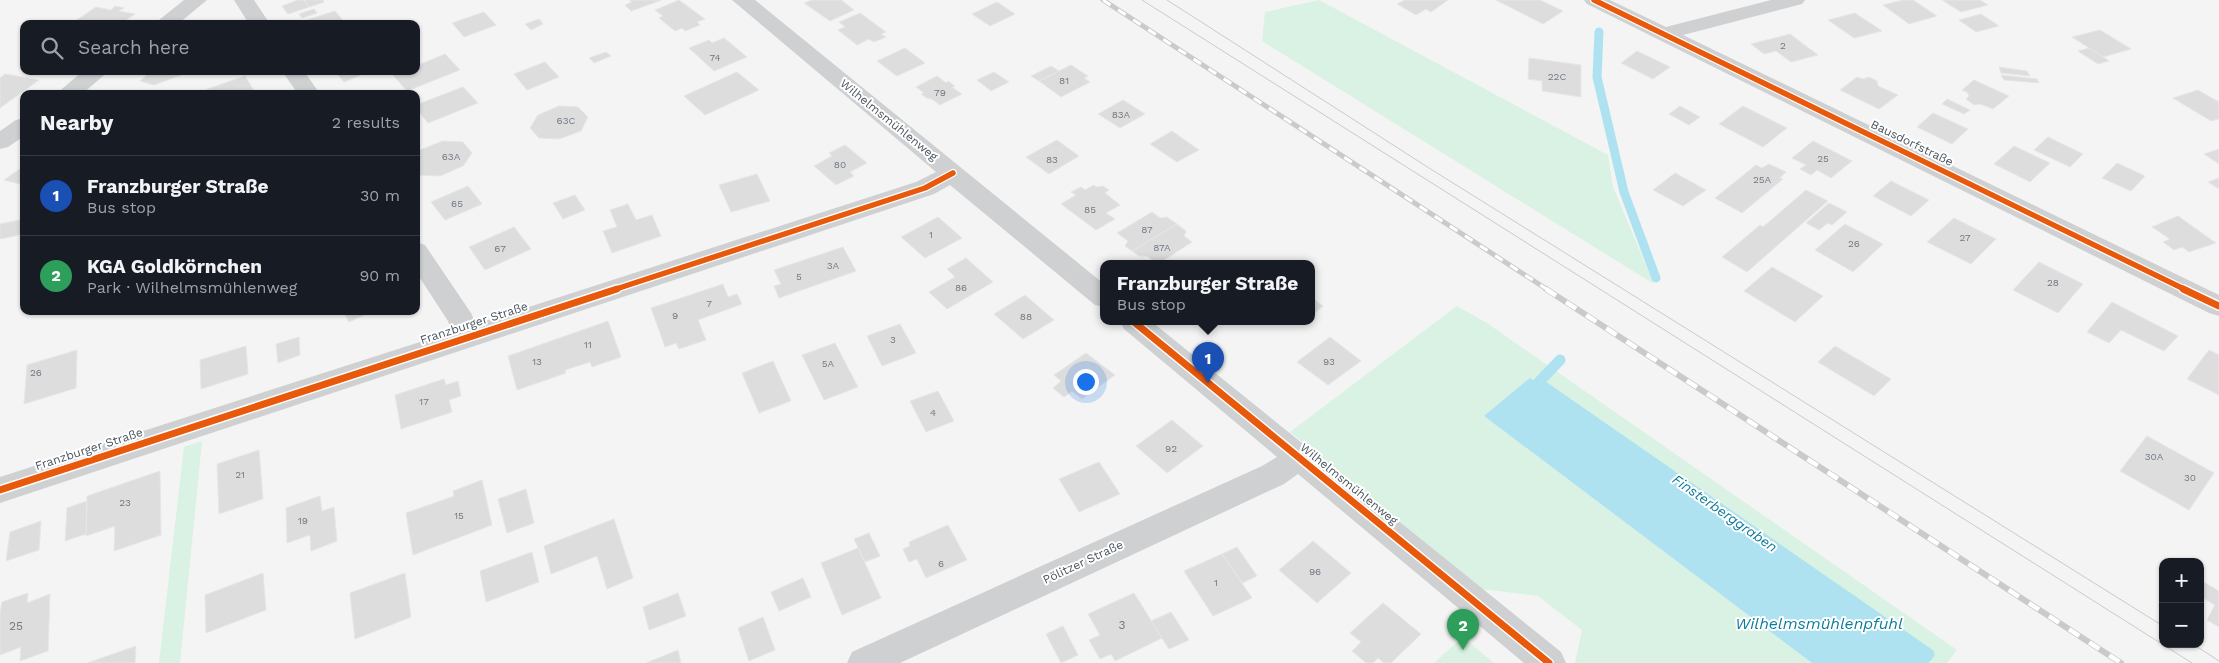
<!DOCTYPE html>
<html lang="en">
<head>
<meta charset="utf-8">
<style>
	:root { --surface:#171b24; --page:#242831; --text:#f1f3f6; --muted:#9ea1a6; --line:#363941; --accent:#868d94 }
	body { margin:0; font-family:"Work Sans",sans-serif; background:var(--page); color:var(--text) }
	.controls { position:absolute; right:15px; bottom:15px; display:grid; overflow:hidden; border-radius:10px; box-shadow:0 1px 4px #0004 }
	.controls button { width:45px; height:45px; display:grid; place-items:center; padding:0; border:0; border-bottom:1px solid var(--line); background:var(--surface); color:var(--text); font:25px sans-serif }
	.you { position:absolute; left:1085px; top:381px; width:18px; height:18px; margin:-12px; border:4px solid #fff; border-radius:50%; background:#1a73e8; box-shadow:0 0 0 8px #1a73e833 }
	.badge { display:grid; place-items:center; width:32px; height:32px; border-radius:50%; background:var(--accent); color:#fff; font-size:16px; font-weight:700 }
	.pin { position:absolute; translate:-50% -41px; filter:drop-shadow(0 1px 2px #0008) }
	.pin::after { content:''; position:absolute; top:26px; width:18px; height:15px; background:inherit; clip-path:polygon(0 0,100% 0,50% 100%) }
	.popup { position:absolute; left:1100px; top:260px; width:215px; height:65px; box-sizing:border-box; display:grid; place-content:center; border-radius:10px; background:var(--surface); filter:drop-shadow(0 1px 4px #0005); font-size:16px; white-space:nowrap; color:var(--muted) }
	.popup b { font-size:19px; color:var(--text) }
	.popup::after { content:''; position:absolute; left:50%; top:100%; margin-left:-10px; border:10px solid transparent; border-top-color:var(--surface) }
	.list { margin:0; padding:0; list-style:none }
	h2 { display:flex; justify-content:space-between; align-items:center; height:65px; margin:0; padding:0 20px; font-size:21px }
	h2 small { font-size:16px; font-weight:400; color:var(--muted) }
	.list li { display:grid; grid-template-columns:32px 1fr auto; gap:15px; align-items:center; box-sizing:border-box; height:80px; padding:0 20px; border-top:1px solid var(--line) }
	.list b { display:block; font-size:19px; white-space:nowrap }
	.list p { margin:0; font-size:16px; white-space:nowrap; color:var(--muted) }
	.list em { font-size:16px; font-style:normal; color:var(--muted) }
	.icon { flex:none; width:28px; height:28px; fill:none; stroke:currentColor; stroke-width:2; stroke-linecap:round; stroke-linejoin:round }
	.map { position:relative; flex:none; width:2219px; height:663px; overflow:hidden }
	.search { position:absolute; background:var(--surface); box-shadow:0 1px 4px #0004; left:20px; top:20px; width:400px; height:55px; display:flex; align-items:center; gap:12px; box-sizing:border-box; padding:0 18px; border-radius:10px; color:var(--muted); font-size:19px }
	.panel { position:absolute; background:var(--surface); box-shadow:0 1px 4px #0004; left:20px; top:90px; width:400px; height:225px; border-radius:10px }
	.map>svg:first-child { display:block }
	.green { fill:#d9f2e3 }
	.water { fill:#aee2f0 }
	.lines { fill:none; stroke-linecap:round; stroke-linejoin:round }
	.stream-far1 { stroke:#aee2f0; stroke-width:9 }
	.stream { stroke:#aee2f0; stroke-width:11 }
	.building { fill:#ddddde; stroke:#e5e6e7 }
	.minor { fill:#ced0d2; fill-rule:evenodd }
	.tram { stroke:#c9cacc; stroke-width:1 }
	.rail-far1-casing { stroke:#c9cacc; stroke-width:5 }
	.rail-casing { stroke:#c9cacc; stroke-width:6 }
	.rail-far1 { stroke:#fff; stroke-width:3; stroke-dasharray:9; stroke-linecap:butt }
	.rail { stroke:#fff; stroke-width:4.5; stroke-dasharray:12; stroke-linecap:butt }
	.cycleway-far1-casing { stroke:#fff; stroke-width:8 }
	.cycleway-casing { stroke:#fff; stroke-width:10 }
	.cycleway-far1 { stroke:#e8590c; stroke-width:5.5 }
	.cycleway { stroke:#e8590c; stroke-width:7 }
	.labels { text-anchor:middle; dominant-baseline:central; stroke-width:4; stroke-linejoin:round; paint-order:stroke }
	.number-label { font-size:10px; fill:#707881 }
	.street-label { font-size:12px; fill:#4a5661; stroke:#fff }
	.near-number-label { font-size:12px; fill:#707881 }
	.water-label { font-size:14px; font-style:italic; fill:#0c7c9b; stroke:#fff }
	.near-water-label { font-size:16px; font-style:italic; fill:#0c7c9b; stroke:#fff }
</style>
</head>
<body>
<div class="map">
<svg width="2219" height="663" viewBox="0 0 2219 663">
	<rect width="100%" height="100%" fill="#f4f4f4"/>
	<path class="green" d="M1319,0l289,155 5,32 41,97 -392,-243 3,-29z
		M1457,306l30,17 470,327 -10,13h-26l7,-9 -444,-238 328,247h-237l7,-33 -44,-34 -56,-7 -192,-157z
		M202,441l-22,222h-21l25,-216z
		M1463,637l31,26h-60z"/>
	<path class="water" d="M1530,378l8,5 391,271 -8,9h-109l-328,-247z"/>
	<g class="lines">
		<path class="stream-far1" d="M1599,32l-2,45 27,115 32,86"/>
		<path class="stream" d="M1560,360l-22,23 391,271 -8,9"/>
	</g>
	<path class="building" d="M298,0h6l5,7 -21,7 -6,-8z
		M304,0h19l1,2 -15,5z
		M629,0h33l-31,11 -6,-6 7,-3z
		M679,0l26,19 -8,3 3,3 -15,6 -3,-3 -7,3 -16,-13 4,-2 -8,-6z
		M812,0h29l13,10 -24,11 -26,-18z
		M1405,0h43l-17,12 -5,-3 -10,6 -19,-11z
		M1496,0h44l23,11 -20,13z
		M1903,0h10l24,16 -28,8 -26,-19z
		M1942,0h38l8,5 -27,7z
		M997,2l18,12 -25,12 -18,-12z
		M115,6l9,2 -5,3 16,3 -15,10h-49l25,-17 15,3z
		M314,9l3,4 -15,5 -3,-4z
		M335,11l11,13h-40l-2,-3z
		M484,12l12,13 -32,12 -12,-14z
		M860,13l26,19 -5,2 5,3 -12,5 -5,-3 -12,6 -19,-15 7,-3 -6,-5z
		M1855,13l27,18 -28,7 -26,-18z
		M1981,14l18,12 -23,6 -17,-12z
		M539,19l4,5 -12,6 -6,-6z
		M2100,30l31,19 -28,8 -31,-20z
		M1790,34l28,21 -27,7 -15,-11 -12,3 -13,-10z
		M724,38l23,19 -33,14 -25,-23 20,-8 3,3z
		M905,48l20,15 -28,13 -20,-15z
		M2089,48l14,9 6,4 -11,3 -20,-13z
		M1637,51l33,16 -17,12 -32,-16z
		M606,52l5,4 -17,7 -5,-5z
		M445,54l15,16 -53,21 -14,-16 9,-4h14v-5z
		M1529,58l52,7v32l-39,-6v-10l-14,-2z
		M545,62l14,15 -32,13 -13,-16z
		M1071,65l17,11 -4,2 6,4 -29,15 -22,-16z
		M1051,66l8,5 -20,10 -8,-5z
		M1999,67l28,4 3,5 -29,-3z
		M152,71h40l-38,14 -14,-4z
		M335,71h35l-26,11z
		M737,72l22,18 -54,25 -21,-19z
		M994,72l15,10 -18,9 -14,-11z
		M5,74l34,6 -39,28v-30z
		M2001,75l36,4 2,4 -35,-3z
		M245,76l11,18h-53l-1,-3z
		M937,76l9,7 2,-2 7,5 -3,1 10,7 -22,11 -10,-7 -2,1 -7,-5 3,-1 -8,-6z
		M1857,77l6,2 6,-2 8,4 1,5 20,9 -19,14 -39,-19z
		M1974,80l35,16 -16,13 -13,-5 -6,1 -8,-6 3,-3 -2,-4 -5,-2z
		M463,87l15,16 -50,20 -12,-15v-3z
		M2198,90l21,12v17l-8,2 -38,-23z
		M1947,99l23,11 -6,4 -22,-10z
		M1123,100l22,14 -25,14 -22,-14z
		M559,106l19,1 10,10 -7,14 -22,8 -20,-1 -9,-10 8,-13z
		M1680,106l20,11 -11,8 -20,-11z
		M1743,106l44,22 -24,19 -44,-23z
		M1933,113l35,16 -16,15 -35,-17z
		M1172,131l27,19 -22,12 -27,-18z
		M2048,137l35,17 -13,13 -36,-17z
		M1057,140l22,16 -30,18 -23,-17z
		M443,141l20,1 9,11 -9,13 -23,10 -21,-1 -3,-3v-16l4,-6z
		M1813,141l39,20 -21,17 -14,-8 -6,5 -11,-6 6,-4 -14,-7z
		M845,145l22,18 -17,9 4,4 -18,9 -22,-19 18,-10 -3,-3z
		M2014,146l36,17 -20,19 -36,-18z
		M2219,149v15l-15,-10z
		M2117,163l28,13 -14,15 -29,-13z
		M1769,164l17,8 -6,6 3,1 -41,34 -27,-15 41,-33 6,3z
		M24,166v19l-20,-5z
		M1675,173l31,17 -23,16 -30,-16z
		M757,174l13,27 -39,11 -12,-27z
		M2219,178v11l-11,-7z
		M1891,181l38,19 -18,16 -38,-20z
		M1094,185l2,2 7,-1 6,4 -4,3 15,12 -14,8 9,6 -19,11 -35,-26 15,-9 -5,-3 10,-5 4,3z
		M468,186l14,18 -37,16 -14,-18z
		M1806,190l22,11 -81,71 -25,-15 38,-32 3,2z
		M575,195l10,15 -22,9 -10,-16z
		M1829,203l18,9 -15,13 -4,-2 -9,7 -13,-7z
		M628,204l8,16 16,-5 9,21 -49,17 -9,-22 14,-4 -7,-17z
		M1152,212l8,6 7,-1 10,7 -45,27 -7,-5 3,-5 -11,-8z
		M2178,216l38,27 -27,9 -7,-5 -8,3 -11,-8 7,-3 -18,-12z
		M938,217l24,21 -37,20 -24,-21z
		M1954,218l42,21 -25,25 -44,-22z
		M24,219v15l-24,5v-15z
		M1177,224l9,7 -2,5 8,6 -34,22 -11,-8h-8l-7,-5z
		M1845,224l38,20 -30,28 -38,-22z
		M514,227l17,22 -46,21 -16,-23z
		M843,247l13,24 -77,27 -5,-12 7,-2 -7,-14z
		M966,258l27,24 -46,27 -18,-17 26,-15 -8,-8z
		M2039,262l44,22 -25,29 -45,-23z
		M1772,267l51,29 -28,26 -51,-31z
		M723,284l5,13 9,-3 5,10 -44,16 8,20 -27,9 -3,-6 -11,4 -14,-39z
		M1025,295l29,25 -31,19 -29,-25z
		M1312,298l11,8 -11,9z
		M2112,302l66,34 -14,15 -43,-21 -12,13 -22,-11z
		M343,311h30l-24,11z
		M608,321l13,36 -29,10 -2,-5 -25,8 1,3 -49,17 -9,-34z
		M900,324l16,29 -34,13 -15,-30z
		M299,337l1,18 -22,8 -2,-19z
		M1330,337l31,24 -33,24 -31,-23z
		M835,343l23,44 -34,13 -22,-45z
		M246,346l2,28 -47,15 -1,-29z
		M1835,346l56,33 -17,17 -56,-34z
		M77,350l-1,38 -52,16 3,-39z
		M2209,350l10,5v40l-32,-16z
		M1086,353l29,22 -33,24 -10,-8 -8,6 -11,-9 8,-7 -7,-6z
		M773,361l18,40 -32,12 -17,-40z
		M444,379l2,6 12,-4 3,15 -12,4 3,12 -51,17 -6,-34z
		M938,391l16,30 -28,11 -16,-31z
		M1172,420l31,26 -36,27 -31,-27z
		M2147,436l67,37 -25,37 -69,-39z
		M259,450l4,49 -44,15 -2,-50z
		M1099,462l21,32 -41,18 -20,-33z
		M160,471l1,64 -47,16 1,-25 -29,10 1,-40z
		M482,480l10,45 -79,30 -7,-42 48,-17 -1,-5z
		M526,489l8,34 -27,10 -9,-34z
		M320,496l2,15 12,-4 3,34 -26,10 -1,-16 -23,8 -1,-35z
		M87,501l-1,33 -21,7 2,-33z
		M614,519l19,59 -26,11 -10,-33 -46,18 -7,-28z
		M41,521l-2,29 -33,11 4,-29z
		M948,525l19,35 -41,18 -9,-19 -8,3 -6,-13 7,-3 -1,-4z
		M869,533l11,23 -15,6 -11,-23z
		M1313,541l38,32 -34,30 -38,-33z
		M1237,547l20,29 -15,7 -20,-29z
		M858,548l23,50 -39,17 -21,-52z
		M532,552l7,30 -53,20 -6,-31z
		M1222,554l30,44 -39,18 -29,-45z
		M263,573l3,37 -60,23 -1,-38z
		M405,573l6,44 -56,22 -5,-46z
		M803,578l8,19 -32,14 -8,-19z
		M2200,580l19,11v36l-12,-7 8,-15 -15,-9z
		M28,593l-1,10 23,-9 -2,57 -28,10 1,-14 -21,8v-43l2,-10z
		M678,593l8,23 -37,14 -6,-23z
		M1134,593l28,45 -47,23 -4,-7 -11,5 -11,-19 11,-5 -12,-21z
		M1383,603l38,31 -30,29h-7l-6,-5 -5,5h-7l-14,-12 9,-9 -11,-9z
		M1171,612l18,28 -20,9 -18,-28z
		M763,617l12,33 -26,11 -11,-33z
		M1063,626l15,29 -17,8 -15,-29z
		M136,646l-1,17h-48z
		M678,650l3,13h-35z"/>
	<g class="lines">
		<path class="minor" d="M184,0h23l-29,24h-24z
			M234,0h20l16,24h-21z
			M732,0h23l349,284v23l-9,-2 -145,-120 -16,9 -934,309v-26l451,-145 -3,-11 -32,-49v-30l9,3 46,68 5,11 440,-142 20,-10z
			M1584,0h26l56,27 105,-27h34l-3,4 -119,31 536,260v21l-10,-3 -622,-309z
			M83,71h26l-27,23h-26z
			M282,71h22l16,23h-22z
			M24,118v18l-16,11 -8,2v-18l16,-11z
			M1120,322h32l409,330 5,11h-42l-226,-189 -14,10 -384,179h-53l5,-11 410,-186 15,-9 -153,-128z"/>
		<path class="tram" d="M1142,0l1050,663
			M1167,0l262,168 734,458
			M2193,644l26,17"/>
		<defs>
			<path id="rail-far1" d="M1103,0l445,290"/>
			<path id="rail" d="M1546,289l575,374"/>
		</defs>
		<use href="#rail-far1" class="rail-far1-casing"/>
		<use href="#rail" class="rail-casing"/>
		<use href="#rail-far1" class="rail-far1"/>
		<use href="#rail" class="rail"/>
		<defs>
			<path id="cycleway-far1" d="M1594,0l592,290
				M613,290l312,-102 28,-15"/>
			<path id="cycleway" d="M2183,289l36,17
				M1134,322l415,341
				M0,490l617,-201"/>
		</defs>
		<use href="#cycleway-far1" class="cycleway-far1-casing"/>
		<use href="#cycleway" class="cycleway-casing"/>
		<use href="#cycleway-far1" class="cycleway-far1"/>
		<use href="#cycleway" class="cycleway"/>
	</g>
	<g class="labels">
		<g class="number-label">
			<text x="1783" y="45">2</text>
			<text x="715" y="57">74</text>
			<text x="1557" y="76">22C</text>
			<text x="1064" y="80">81</text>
			<text x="940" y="92">79</text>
			<text x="1121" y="114">83A</text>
			<text x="566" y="120">63C</text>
			<text x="451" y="156">63A</text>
			<text x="1823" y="158">25</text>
			<text x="1052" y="159">83</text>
			<text x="840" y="164">80</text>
			<text x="1762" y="179">25A</text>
			<text x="457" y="203">65</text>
			<text x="1090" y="209">85</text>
			<text x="1147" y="229">87</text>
			<text x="931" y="234">1</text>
			<text x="1965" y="237">27</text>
			<text x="1854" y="243">26</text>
			<text x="1162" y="247">87A</text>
			<text x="500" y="248">67</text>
			<text x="833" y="265">3A</text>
			<text x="799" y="276">5</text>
			<text x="2053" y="282">28</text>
			<text x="961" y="287">86</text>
			<text x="709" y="303">7</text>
			<text x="675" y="315">9</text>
			<text x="1026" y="316">88</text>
			<text x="893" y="339">3</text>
			<text x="588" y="344">11</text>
			<text x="537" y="361">13</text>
			<text x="1329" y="361">93</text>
			<text x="828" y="363">5A</text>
			<text x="36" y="372">26</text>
			<text x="424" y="401">17</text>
			<text x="933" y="412">4</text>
			<text x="1171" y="448">92</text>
			<text x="2154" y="456">30A</text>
			<text x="240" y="474">21</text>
			<text x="2190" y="477">30</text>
			<text x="125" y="502">23</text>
			<text x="459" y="515">15</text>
			<text x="303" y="520">19</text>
			<text x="941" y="563">6</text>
			<text x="1315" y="571">96</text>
			<text x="1216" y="582">1</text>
		</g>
		<g class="street-label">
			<text transform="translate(889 120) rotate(39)">Wilhelmsmühlenweg</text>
			<text transform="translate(1912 143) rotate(26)">Bausdorfstraße</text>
			<text transform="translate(474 323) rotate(-18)">Franzburger Straße</text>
			<text transform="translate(89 449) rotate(-18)">Franzburger Straße</text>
			<text transform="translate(1349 484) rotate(39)">Wilhelmsmühlenweg</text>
			<text transform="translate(1083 562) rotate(-25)">Pölitzer Straße</text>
		</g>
		<g class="near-number-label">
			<text x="1122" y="625">3</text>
			<text x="16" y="626">25</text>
		</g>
		<g class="water-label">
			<text transform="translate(1725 513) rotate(35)">Finsterberggraben</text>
		</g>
		<g class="near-water-label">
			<text x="1819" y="623">Wilhelmsmühlenpfuhl</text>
		</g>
	</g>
</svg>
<div class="controls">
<button>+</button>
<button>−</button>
</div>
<div class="you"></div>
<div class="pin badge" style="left:1208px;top:383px;background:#1a4fb4">1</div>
<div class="popup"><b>Franzburger Straße</b>Bus stop</div>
<div class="pin badge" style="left:1463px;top:650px;background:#2e9e5b">2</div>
<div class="search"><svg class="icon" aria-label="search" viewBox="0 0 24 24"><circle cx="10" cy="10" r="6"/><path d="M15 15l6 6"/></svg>Search here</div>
<section class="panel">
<h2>Nearby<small>2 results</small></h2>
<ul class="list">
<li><span class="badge" style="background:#1a4fb4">1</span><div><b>Franzburger Straße</b><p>Bus stop</p></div><em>30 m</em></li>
<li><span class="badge" style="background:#2e9e5b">2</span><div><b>KGA Goldkörnchen</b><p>Park · Wilhelmsmühlenweg</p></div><em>90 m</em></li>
</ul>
</section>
</div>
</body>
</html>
